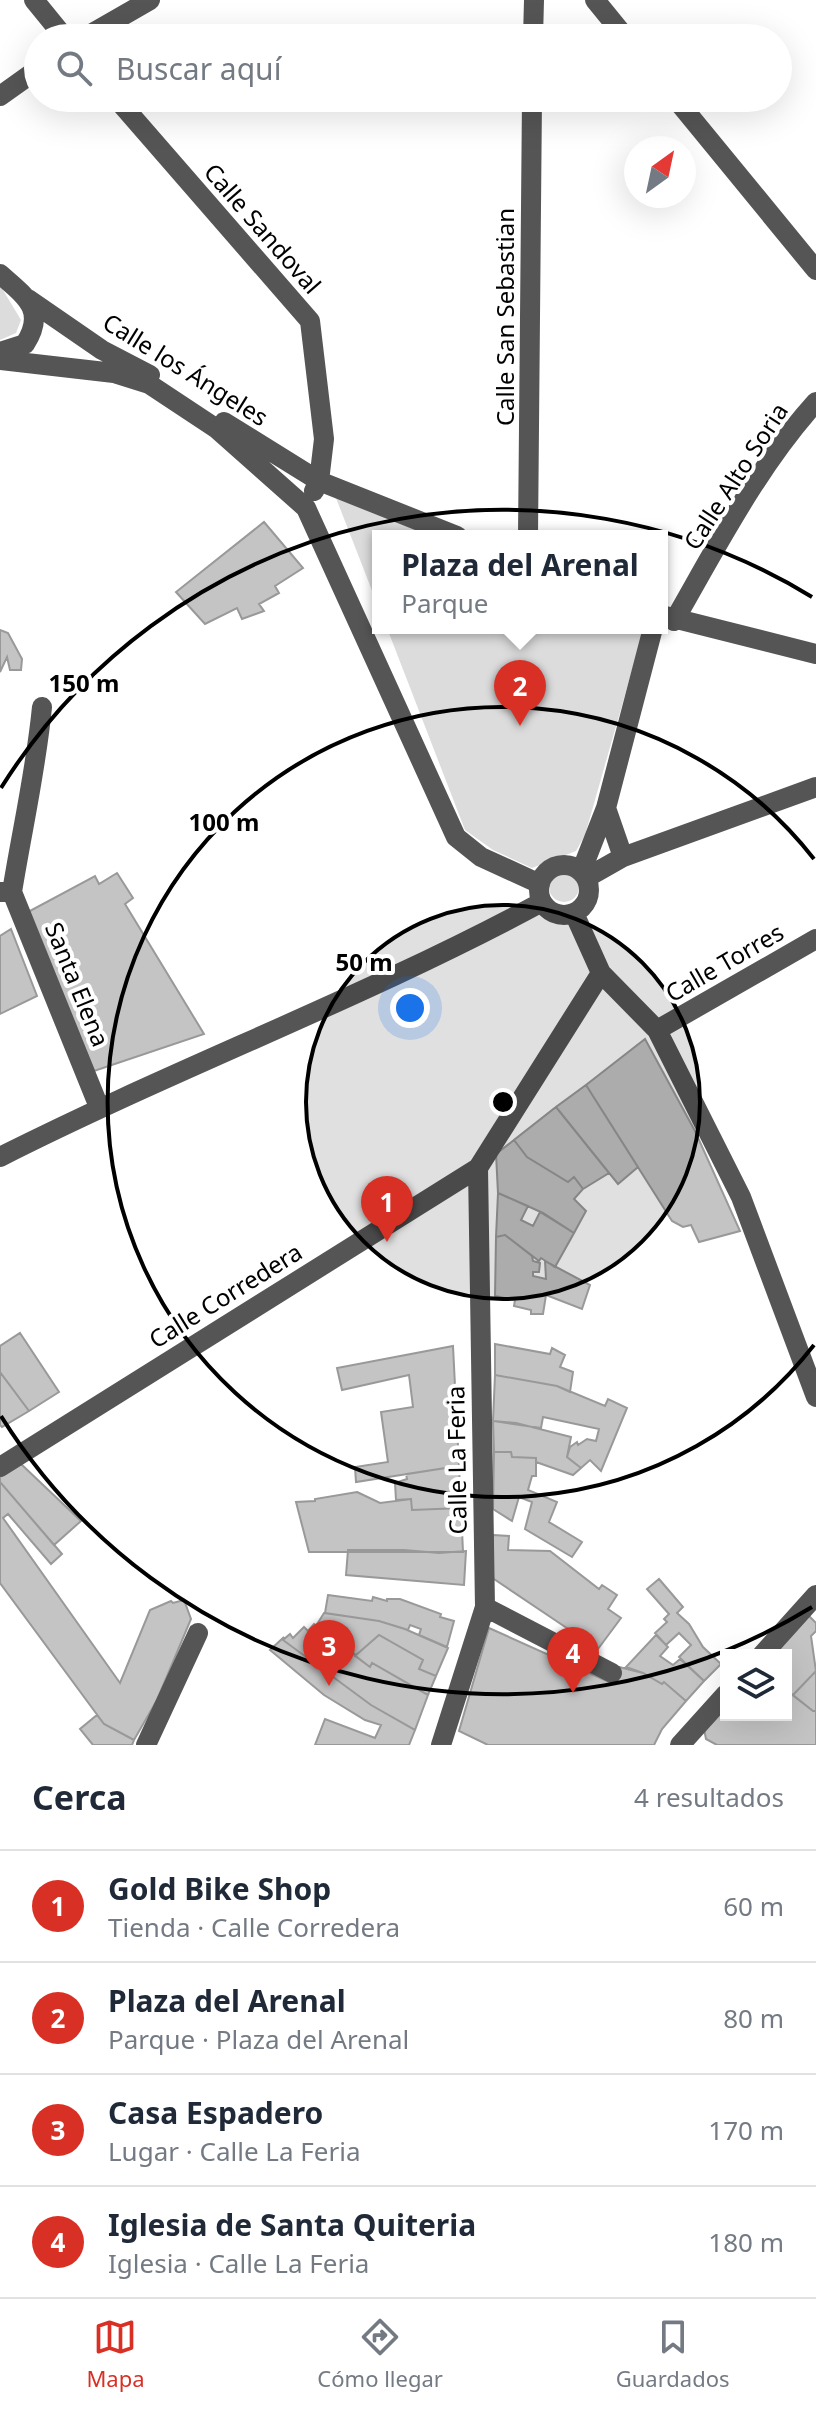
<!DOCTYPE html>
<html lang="es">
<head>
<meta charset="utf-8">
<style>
	:root { --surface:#fff; --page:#f6f6f7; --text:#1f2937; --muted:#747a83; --line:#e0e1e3; --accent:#d93025 }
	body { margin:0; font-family:"Noto Sans",sans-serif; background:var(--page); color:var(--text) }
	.controls { position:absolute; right:24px; bottom:24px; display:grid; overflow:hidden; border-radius:0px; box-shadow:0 8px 32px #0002 }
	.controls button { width:72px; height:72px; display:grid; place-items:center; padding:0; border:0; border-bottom:2px solid var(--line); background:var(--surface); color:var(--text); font:40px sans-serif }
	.compass { position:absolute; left:624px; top:136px; width:72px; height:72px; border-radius:50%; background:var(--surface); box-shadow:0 8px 32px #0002; rotate:33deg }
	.you { position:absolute; left:410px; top:1008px; width:28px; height:28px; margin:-20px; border:6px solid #fff; border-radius:50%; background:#1a73e8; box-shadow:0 0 0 12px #1a73e833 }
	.badge { display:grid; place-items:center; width:52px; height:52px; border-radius:50%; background:var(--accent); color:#fff; font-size:26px; font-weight:700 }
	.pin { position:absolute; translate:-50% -66px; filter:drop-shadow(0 2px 4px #0008) }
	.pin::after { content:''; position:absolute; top:42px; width:28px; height:24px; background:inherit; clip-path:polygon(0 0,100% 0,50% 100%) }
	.popup { position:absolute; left:372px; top:530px; width:296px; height:104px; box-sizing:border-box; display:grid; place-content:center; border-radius:0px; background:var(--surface); filter:drop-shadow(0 2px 6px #0005); font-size:26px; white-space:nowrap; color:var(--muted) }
	.popup b { font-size:30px; color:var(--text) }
	.popup::after { content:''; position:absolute; left:50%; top:100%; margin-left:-16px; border:16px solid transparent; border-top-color:var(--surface) }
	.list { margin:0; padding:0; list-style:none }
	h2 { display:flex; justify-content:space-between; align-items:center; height:104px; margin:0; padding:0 32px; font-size:34px }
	h2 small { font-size:26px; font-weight:400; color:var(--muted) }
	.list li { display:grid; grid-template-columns:52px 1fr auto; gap:24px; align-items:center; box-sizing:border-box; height:112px; padding:0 32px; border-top:2px solid var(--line) }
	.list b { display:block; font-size:30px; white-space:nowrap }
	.list p { margin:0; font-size:26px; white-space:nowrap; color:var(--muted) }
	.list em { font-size:26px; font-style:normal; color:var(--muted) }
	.icon { flex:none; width:44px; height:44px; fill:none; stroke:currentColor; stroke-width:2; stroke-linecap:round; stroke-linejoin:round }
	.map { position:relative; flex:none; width:816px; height:1745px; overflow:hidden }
	.search { position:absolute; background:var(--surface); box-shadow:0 8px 32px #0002; left:24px; right:24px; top:24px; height:88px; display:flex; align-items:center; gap:20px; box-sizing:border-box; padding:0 28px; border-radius:44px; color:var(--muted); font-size:30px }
	.sheet { height:552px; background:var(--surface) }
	nav { display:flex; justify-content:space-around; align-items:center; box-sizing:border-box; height:112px; border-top:2px solid var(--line); background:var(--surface); font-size:22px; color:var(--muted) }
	nav a { display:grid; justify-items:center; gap:4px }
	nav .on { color:var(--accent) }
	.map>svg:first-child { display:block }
	.green { fill:#dcdcdc }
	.building { fill:#c4c4c4; stroke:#999; stroke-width:2 }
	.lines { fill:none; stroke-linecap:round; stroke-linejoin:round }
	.minor { stroke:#555; stroke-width:20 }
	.ring { fill:none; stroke:#000; stroke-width:4 }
	.labels { text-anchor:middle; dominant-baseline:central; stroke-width:8; stroke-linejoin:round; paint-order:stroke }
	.street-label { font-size:24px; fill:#000; stroke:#fff }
	.centre { fill:#000; stroke:#fff; stroke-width:4 }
	.ring-label { font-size:24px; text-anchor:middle; font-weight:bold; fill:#000; stroke:#fff; stroke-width:8; stroke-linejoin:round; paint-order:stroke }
</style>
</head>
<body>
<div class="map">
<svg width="816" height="1745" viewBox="0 0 816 1745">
	<rect width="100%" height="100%" fill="#fff"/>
	<path class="green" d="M0,285l21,35 -5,13 -16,7z
		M336,498l95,38h-53v70z
		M387,628h257l-59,207 -9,16 -44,17 -39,-18 -28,-20z
		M549 887a15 15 0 1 1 30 0a15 15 0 1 1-30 0Z"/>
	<path class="building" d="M264,522l39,46 -28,18 4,7 -20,11 5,7 -22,8 -5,-11 -32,16 -29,-32z
		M0,630l8,3 14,26 -1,11h-11l-3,-13 -7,15z
		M117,873l16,25 -8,6 79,130 -110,37 -66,-159 67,-36 4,8z
		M11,929l26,67 -37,18v-78z
		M645,1039l50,92 45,100 -41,11 -8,-17 -8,2 -11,-6 -86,-136z
		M586,1085l52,82 -20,17 -62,-77z
		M556,1107l53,66 -26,16 -9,-12 -6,5 -41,-25 -13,-17z
		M514,1140l13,17 41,25 6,-5 9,12 -9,10 12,12 -12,22 -31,-20 -45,-20 -2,-39z
		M498,1193l30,13 -7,14 12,6 7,-14 34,21 -19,34 -14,-9 -2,3 -34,-26 -9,2z
		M505,1235l27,21 1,5 7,2 -1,9h-6v4l13,3 -1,-18 45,24 -8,24 -36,-14 -3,19h-12v-4l-17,-4 1,-6 -20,-4 1,-59z
		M20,1333l39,59 -30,19 -29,-39v-26z
		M495,1344l55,10 2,-6 13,7 -5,12 13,5 -3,20 -13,-6 -62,-11z
		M453,1346l6,120 -103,16 -1,-15 33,-5 -7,-50 32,-5 -4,-32 -67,15 -5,-22z
		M0,1372l29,39 -27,16 -2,-2z
		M495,1375l62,11 48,20 3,-7 19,9 -26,63 -11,-11 -9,8 -14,-11 3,-10 7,-5 1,3 9,-6 9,2 3,-12 -56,-12 -2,11 -48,-7z
		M493,1421l23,2 55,14 -4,20 14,11 -8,7 -37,-13v-4l-24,-1 -1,-5h-17z
		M494,1452h17l1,5 24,1v18h-4l-4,14 29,12 -8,20 33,20 -10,15 -47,-28 7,-27 -13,-5 -7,24 -19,-12z
		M21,1464l60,57 -27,24 -54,-63v-5z
		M459,1466l2,42 -49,2 -1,-11 -15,1 -1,-17 12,-4 -1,-5z
		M0,1482l62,72 -11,10 -43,-50 -5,4 117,165 30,-73 21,-9 2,2 11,-3 7,19 -34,81 -23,40 -30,-16 -104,-141z
		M357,1492l23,11 31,-4 1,11 49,-2 2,44h-154l-13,-50 19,-1v-2z
		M493,1535l16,1 -1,14 42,1 49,38 3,-4 15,10 -9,14 13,9 -23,31 -107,-72z
		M348,1550h56l35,3 27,-2 -2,34 -118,-10z
		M659,1579l24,28 -6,6 12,11 14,23 18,17 -17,17 -25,-24 12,-12 -12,-12 -13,12 -11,-12 12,-11 -3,-3 5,-5 -22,-25z
		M328,1595l44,6 1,-4 14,4v-2h13l41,15 -1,3 14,4 -7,26 -28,-12 2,-6 -11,-4 -2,5 -29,-9 -54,-8z
		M324,1613l55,8 26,8 43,19 -12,28 -17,-7 4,-9 -44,-25 -23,20 -40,-29z
		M807,1614l9,9v8l-5,5 5,35 -23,24 -7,-5v-35h-18z
		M314,1624l56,43 2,-4 56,32 -13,35 -44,-25 -88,-65 7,-6 3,4 11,-11 4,4z
		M489,1628l122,55 8,-16 24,6 19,11 2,-2 22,19 -24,28 -8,16h-166l-29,-14z
		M379,1635l44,25 -4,9 17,7 -8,19 -56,-32 -2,4 -15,-11z
		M656,1635l12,12 -8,9 13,9 7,-6 24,22 -18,20 -22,-19 -2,2 -19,-11 -17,-6z
		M284,1637l-1,3 88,65 44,25 -6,15h-94l10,-26 50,19 6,-13 -16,-5 -41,-25 -54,-45z
		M816,1671v40h-3l-20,-16z
		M786,1690l27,21h3v34h-99l-11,-6 -3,-15 23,-24v15h60z
		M97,1715l7,9 30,16 -2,5h-39l-13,-16z"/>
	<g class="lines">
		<path class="minor" d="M34,0l31,38
			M595,0l31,38
			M84,38l66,-38
			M533,38l1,-38
			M0,96l38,-27
			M116,98l194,223 14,118 -5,42 -5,10
			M675,98l141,172
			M0,274c25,22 47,36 25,70l-25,8
			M28,299l74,51 48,25
			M0,360l114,13 35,11 68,45 89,79 150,329 25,20 59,27
			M224,422l95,59 138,55
			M528,536l4,-438
			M665,616l151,38
			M674,621c43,-75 84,-155 142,-219
			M606,808l17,49
			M539 890a25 25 0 1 1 50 0a25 25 0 1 1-50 0Z
			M581,872l25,-64 47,-180
			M586,878l37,-21 193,-70
			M0,892h12l87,215
			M12,892c10,-62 24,-122 30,-185
			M574,913l27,60
			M657,1030l159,-91
			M0,1157c178,-90 366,-160 542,-255
			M0,1467l478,-299 123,-195 56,57 84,167 75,200
			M485,1607l127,66
			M762,1655l54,-60
			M146,1745l52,-112
			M441,1745l44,-138 -7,-439
			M680,1745l46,-51"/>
	</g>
	<circle cx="503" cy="1102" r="197" fill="#000" fill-opacity=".12"/>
	<g class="ring">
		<circle cx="503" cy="1102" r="197"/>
		<path d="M814 1345A395 395 0 1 1 814 859"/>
		<path d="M812 1607A592 592 0 0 1 1 1416M1 788A592 592 0 0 1 812 597"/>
	</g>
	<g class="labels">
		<g class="street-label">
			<text transform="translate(263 228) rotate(49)">Calle Sandoval</text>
			<text transform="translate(504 317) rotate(-90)">Calle San Sebastian</text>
			<text transform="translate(186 369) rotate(32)">Calle los Ángeles</text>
			<text transform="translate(735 476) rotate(-57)">Calle Alto Soria</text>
			<text transform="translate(724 962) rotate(-30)">Calle Torres</text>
			<text transform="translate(78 984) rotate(68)">Santa Elena</text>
			<text transform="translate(225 1295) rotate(-32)">Calle Corredera</text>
			<text transform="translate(456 1460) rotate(-91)">Calle La Feria</text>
		</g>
	</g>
	<circle cx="503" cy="1102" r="12" class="centre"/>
	<g class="ring-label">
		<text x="84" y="692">150 m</text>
		<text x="224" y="831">100 m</text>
		<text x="364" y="971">50 m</text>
	</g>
</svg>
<div class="controls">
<button><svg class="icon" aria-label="layers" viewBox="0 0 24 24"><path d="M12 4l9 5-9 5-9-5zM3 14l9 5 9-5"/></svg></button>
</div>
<svg class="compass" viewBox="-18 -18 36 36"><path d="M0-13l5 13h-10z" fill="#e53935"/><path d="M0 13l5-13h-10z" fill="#747a83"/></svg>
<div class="you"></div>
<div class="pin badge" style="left:387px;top:1242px">1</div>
<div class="pin badge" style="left:520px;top:726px">2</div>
<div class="popup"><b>Plaza del Arenal</b>Parque</div>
<div class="pin badge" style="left:329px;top:1686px">3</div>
<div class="pin badge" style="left:573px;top:1693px">4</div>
<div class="search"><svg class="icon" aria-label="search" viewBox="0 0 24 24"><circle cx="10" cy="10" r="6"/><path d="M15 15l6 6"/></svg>Buscar aquí</div>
</div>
<section class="sheet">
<h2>Cerca<small>4 resultados</small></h2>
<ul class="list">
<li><span class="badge">1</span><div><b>Gold Bike Shop</b><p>Tienda · Calle Corredera</p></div><em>60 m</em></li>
<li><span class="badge">2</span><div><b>Plaza del Arenal</b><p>Parque · Plaza del Arenal</p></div><em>80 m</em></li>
<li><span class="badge">3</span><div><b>Casa Espadero</b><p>Lugar · Calle La Feria</p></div><em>170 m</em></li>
<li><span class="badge">4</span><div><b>Iglesia de Santa Quiteria</b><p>Iglesia · Calle La Feria</p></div><em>180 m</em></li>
</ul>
</section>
<nav>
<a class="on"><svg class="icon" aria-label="map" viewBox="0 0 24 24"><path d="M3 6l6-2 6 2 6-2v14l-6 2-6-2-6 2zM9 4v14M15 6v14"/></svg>Mapa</a>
<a><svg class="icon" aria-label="directions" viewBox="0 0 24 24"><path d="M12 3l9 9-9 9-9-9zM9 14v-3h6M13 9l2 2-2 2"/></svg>Cómo llegar</a>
<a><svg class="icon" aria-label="saved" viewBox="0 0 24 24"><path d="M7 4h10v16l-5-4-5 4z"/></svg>Guardados</a>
</nav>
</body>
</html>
